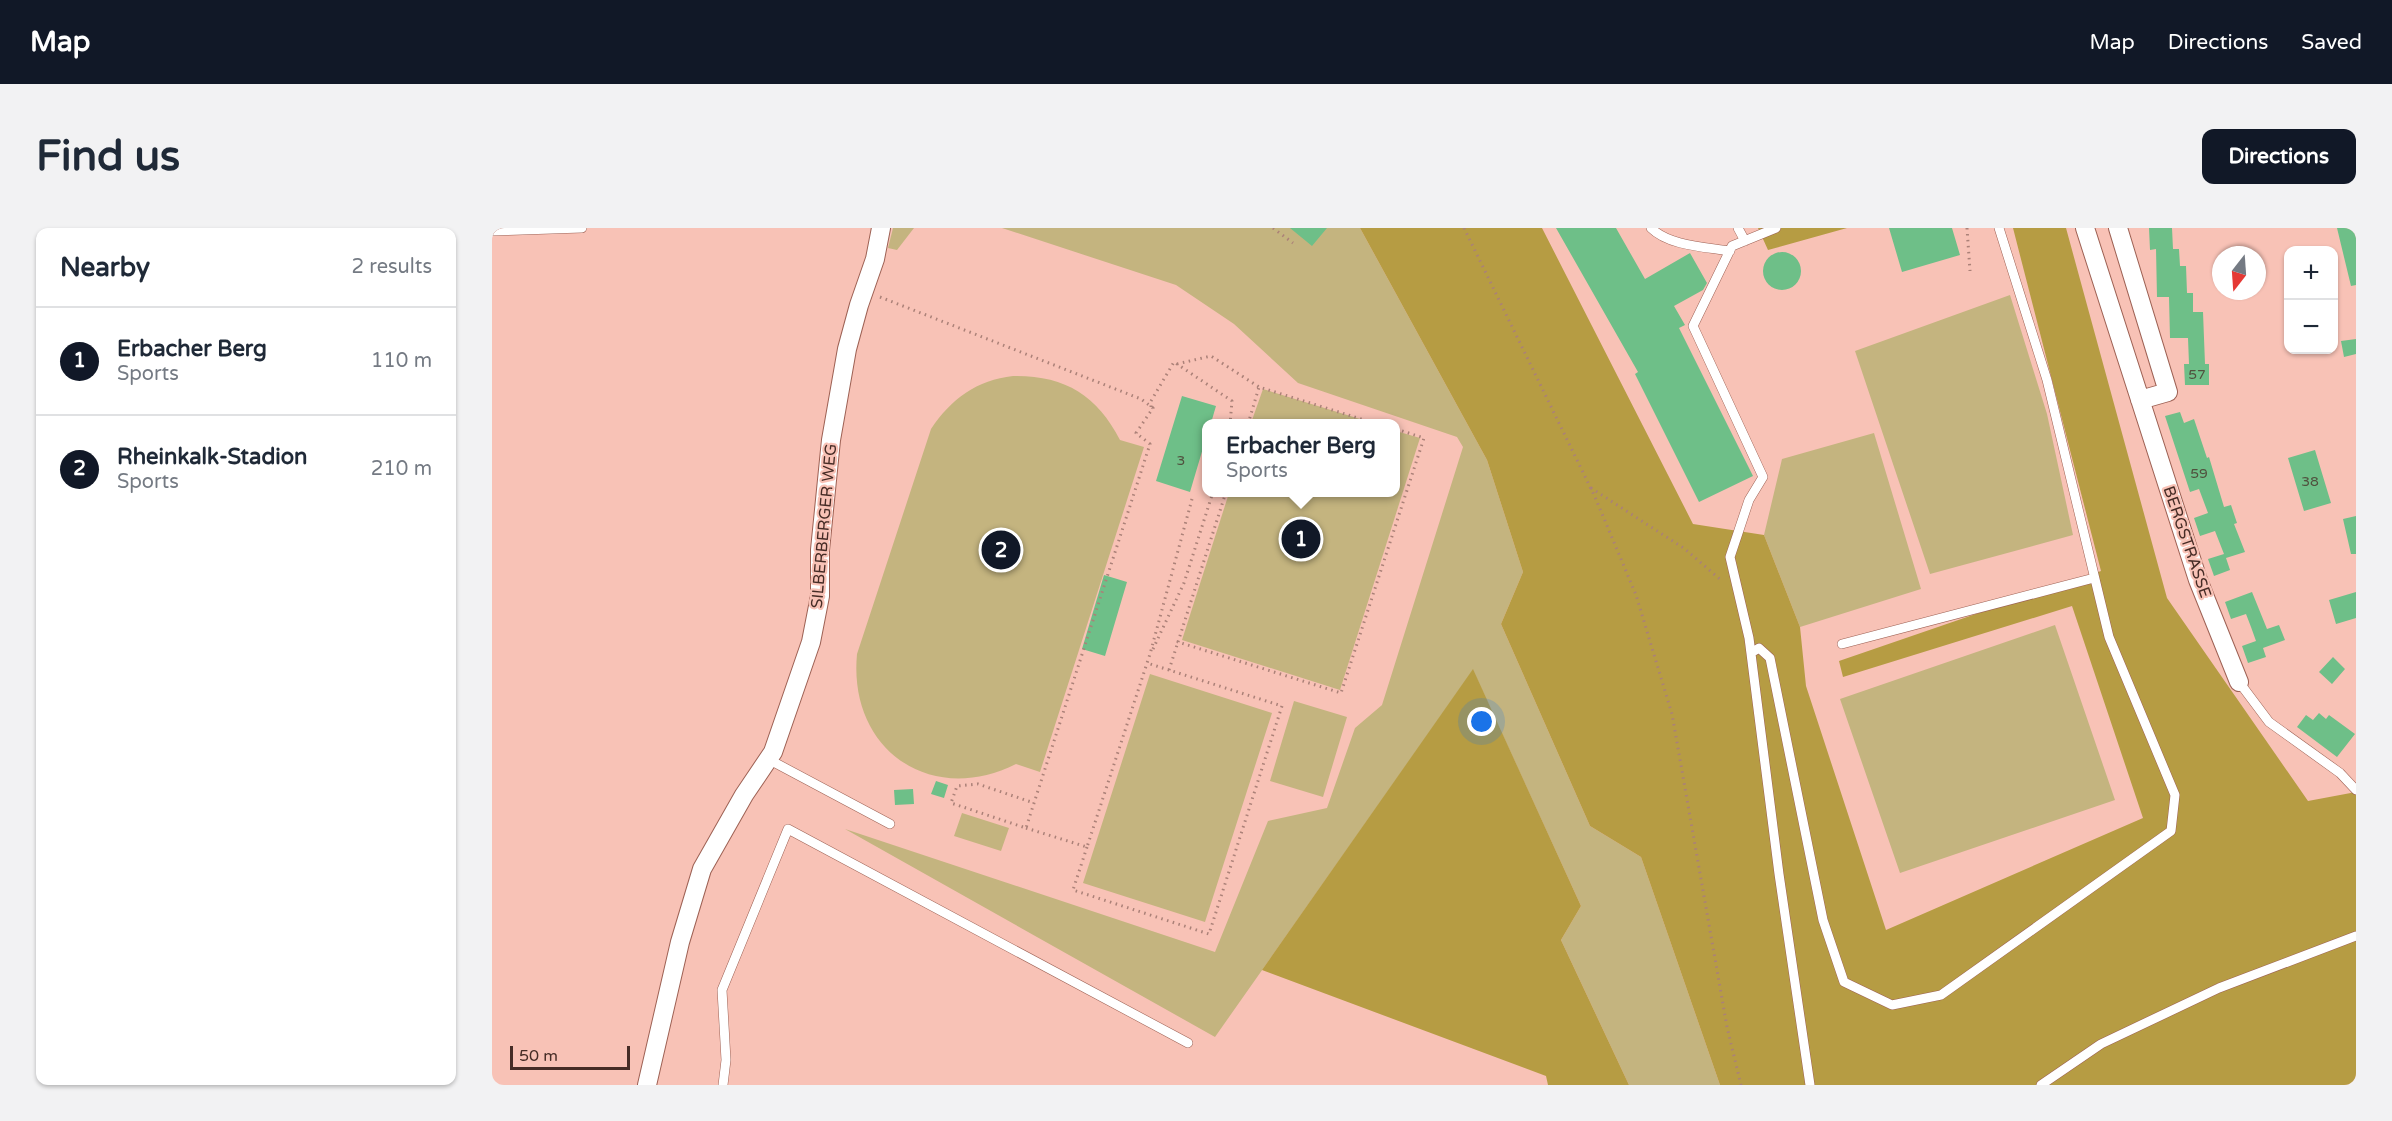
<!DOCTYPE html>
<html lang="en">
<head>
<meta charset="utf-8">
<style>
	:root { --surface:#fff; --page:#f2f2f3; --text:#1f2937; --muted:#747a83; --line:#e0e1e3; --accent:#111827 }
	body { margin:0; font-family:"Varela Round",sans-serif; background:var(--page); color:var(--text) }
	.controls { position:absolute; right:18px; top:18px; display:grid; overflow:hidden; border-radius:12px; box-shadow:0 2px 4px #0004 }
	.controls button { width:54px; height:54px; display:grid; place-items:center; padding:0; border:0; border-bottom:2px solid var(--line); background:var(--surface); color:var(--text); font:30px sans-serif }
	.compass { position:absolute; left:1720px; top:18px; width:54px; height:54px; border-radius:50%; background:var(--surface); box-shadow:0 2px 4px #0004; rotate:197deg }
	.scale { position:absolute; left:18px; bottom:15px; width:120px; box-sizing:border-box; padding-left:6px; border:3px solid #462c26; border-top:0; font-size:16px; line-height:21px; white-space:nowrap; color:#462c26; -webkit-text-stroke:4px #f8c2b6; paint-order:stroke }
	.you { position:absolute; left:990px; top:494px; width:21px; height:21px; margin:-15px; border:4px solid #fff; border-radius:50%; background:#1a73e8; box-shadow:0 0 0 9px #1a73e833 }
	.badge { display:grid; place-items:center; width:39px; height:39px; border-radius:50%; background:var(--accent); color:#fff; font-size:20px; font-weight:700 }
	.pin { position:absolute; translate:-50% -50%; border:3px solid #fff; box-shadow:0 2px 6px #0006 }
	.popup { position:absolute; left:710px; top:191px; width:198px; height:78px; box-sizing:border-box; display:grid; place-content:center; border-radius:12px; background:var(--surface); filter:drop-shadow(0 2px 4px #0005); font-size:20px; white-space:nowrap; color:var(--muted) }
	.popup b { font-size:22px; color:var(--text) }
	.popup::after { content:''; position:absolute; left:50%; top:100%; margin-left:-12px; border:12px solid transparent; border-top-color:var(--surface) }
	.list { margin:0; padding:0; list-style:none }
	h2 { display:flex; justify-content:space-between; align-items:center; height:78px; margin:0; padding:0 24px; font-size:26px }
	h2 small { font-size:20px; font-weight:400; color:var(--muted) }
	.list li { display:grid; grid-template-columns:39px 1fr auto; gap:18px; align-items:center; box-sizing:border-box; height:108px; padding:0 24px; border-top:2px solid var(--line) }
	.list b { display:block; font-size:22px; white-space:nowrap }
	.list p { margin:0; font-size:20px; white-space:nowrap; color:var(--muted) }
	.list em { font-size:20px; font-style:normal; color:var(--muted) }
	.map { position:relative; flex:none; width:1864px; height:857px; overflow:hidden; border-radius:12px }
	header { display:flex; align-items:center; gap:36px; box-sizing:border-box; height:84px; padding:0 30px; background:var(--accent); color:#fff }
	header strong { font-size:28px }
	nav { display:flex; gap:33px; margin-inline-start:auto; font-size:21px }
	.intro { display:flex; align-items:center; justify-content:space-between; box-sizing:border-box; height:144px; padding:0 36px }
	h1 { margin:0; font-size:42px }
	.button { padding:15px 27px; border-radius:12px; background:var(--accent); color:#fff; font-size:21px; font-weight:700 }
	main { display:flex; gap:36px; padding:0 36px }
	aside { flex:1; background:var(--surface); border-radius:12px; box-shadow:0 2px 4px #0004 }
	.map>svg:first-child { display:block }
	.green { fill:#c4b47f }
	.forest { fill:#b69c43 }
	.building { fill:#6ebf88 }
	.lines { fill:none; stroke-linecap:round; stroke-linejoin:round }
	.service-casing { stroke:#9d6154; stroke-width:10 }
	.minor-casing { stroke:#9d6154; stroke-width:20 }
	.path { stroke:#ab8178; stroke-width:3; stroke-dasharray:1.5 4.5; stroke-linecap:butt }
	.service { stroke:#fff; stroke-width:9 }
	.minor { stroke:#fff; stroke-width:18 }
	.labels { text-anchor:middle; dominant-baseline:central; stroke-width:4.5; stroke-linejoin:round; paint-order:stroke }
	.number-label { font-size:14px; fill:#50513e }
	.street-label { font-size:16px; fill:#462c26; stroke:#f8c2b6 }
</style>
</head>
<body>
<header>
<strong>Map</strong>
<nav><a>Map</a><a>Directions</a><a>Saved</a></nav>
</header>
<div class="intro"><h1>Find us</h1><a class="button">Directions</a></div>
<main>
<aside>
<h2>Nearby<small>2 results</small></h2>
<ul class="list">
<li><span class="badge">1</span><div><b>Erbacher Berg</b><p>Sports</p></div><em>110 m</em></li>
<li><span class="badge">2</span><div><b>Rheinkalk-Stadion</b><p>Sports</p></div><em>210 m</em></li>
</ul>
</aside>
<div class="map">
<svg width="1864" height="857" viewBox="0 0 1864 857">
	<rect width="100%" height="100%" fill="#f8c2b6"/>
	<path class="green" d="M401,0h21l-17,22 -9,-2z
		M510,0h358l127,232 36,112 -22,52 89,202 51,31 79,228h-91l-68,-145 20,-34 -108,-236 -258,367 -370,-208 370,123 53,-131 59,-13 28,-80 27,-23 81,-258 -6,-10 -159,-54 -64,-59 -58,-39z
		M1518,67l37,119 26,121 -143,39 -75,-223z
		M521,148c51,-1 84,19 107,64l24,7 -104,325 -24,-8c-86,43 -168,-15 -159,-110l74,-225c20,-30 46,-49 82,-53z
		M771,161l110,34h-122z
		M904,203l24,7 -80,252 -158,-50 47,-147 167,-1z
		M1382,205l47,156 -121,38 -36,-92 18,-76z
		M1563,397l60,175 -215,73 -60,-174z
		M658,446l122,39 -67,209 -122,-39z
		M802,473l53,16 -24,80 -53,-16z
		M470,585l47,15 -8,23 -47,-15z"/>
	<path class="forest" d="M868,0h182l151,296 71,11 36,92 6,59 80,244 257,-112 -71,-212 -229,71 -4,-16 262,-90 -88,-343h53l101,370 141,203 48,-9v293h-636l-79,-228 -51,-31 -89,-202 22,-52 -36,-112z
		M1266,0h89l-79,22z
		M981,441l108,237 -20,34 68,145h-81l-2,-9 -284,-106z"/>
	<path class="building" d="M798,0h37l-15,18z
		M1064,0h60l29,51 45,-26 17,30 -4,7 -29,16 11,19 -6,3 74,148 -54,26 -64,-128 3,-2z
		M1397,0h63l8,27 -58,17z
		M1657,0h23l1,21h6l1,17h6l1,27h6v19h10l2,52h4v21h-24l-1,-21h5l-1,-26h-18l-1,-41h-12l-1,-48 -6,1z
		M1845,0h19v57l-5,1z
		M1271 43a19 19 0 1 1 38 0a19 19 0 1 1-38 0Z
		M1864,111v15l-12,3 -3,-16z
		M690,168l34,10 -5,17h-5v15l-16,54 -34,-11z
		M1688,184l4,11 10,-4 13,39 2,-1 15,50 7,-2 6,18 -3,1 11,28 -19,6 4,12 -16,6 -6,-17 16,-5 -9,-23 -15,5 -6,-18 14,-5 -9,-24 -9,3 -25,-76z
		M1823,222l16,53 -27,8 -16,-53z
		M1864,288v38h-5l-8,-35z
		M612,347l23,7 -22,74 -23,-7z
		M1760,364l15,37 12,-4 6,15 -22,8 3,9 -18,6 -6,-17 14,-5 -5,-14 -5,-13 -15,5 -6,-17z
		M1864,364v26l-20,6 -7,-24z
		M1841,429l12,12 -13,15 -13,-12z
		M1827,485l7,6 3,-4 26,19 -18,23 -40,-30 9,-12 7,5z
		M444,553l12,4 -4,13 -13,-4z
		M421,561l1,15 -19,1 -1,-15z"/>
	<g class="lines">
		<defs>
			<path id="service" d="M1159,0c18,18 55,19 79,23
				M1246,0l7,13
				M1284,0l-44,18 -39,80 70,151 -14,23 -19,57 19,81 30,236 31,211
				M0,3l90,-3
				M1350,416l252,-66
				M1259,425l8,-5 11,10 53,262 21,62 48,23 49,-10 230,-164 4,-36 -66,-158 -62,-257 -48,-152
				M1747,454l30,40 71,51 16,17
				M276,531l122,65
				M231,857l3,-25 -4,-70 66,-161 400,214
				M1549,857l60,-41 118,-56 137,-52"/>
			<path id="minor" d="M1593,0l113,352 41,102
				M1626,0l50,164 -28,8
				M155,857l33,-143 22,-73 42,-74 29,-43 38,-110 9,-46v-46l11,-110 16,-91 12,-44 16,-46 6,-31"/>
		</defs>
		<use href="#service" class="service-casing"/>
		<use href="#minor" class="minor-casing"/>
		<path class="path" d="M781,0l20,15
			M972,0l131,269 41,98 36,119 55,313 14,58
			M1475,0l3,43
			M388,69l261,102 12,9 -17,25 14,11 -116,359 -8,25 -75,-25 6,-17 21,-2 56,19
			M685,136l34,-8 48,31 118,37
			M659,179v-6l23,-39 58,39 -2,23
			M756,196l11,-37
			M1099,260l94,61 37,32
			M734,264l-48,150 163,51 83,-255 -28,-9
			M661,421l31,-66 29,-91
			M677,442l9,-28
			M534,600l61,19 63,-193 42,-155
			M595,619l-14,43 136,44 73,-228 -135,-43"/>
		<use href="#service" class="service"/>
		<use href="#minor" class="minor"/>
	</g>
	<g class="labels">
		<g class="number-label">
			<text x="1705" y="146">57</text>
			<text x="689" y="232">3</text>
			<text x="1707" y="245">59</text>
			<text x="1818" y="253">38</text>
		</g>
		<g class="street-label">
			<text transform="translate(332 298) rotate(-85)">SILBERBERGER WEG</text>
			<text transform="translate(1695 314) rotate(71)">BERGSTRASSE</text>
		</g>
	</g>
</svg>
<div class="controls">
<button>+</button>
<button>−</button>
</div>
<svg class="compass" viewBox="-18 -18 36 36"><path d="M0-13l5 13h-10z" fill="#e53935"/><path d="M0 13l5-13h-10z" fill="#747a83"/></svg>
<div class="scale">50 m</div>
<div class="you"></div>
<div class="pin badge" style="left:809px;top:311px">1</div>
<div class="popup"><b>Erbacher Berg</b>Sports</div>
<div class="pin badge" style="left:509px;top:322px">2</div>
</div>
</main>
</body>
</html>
